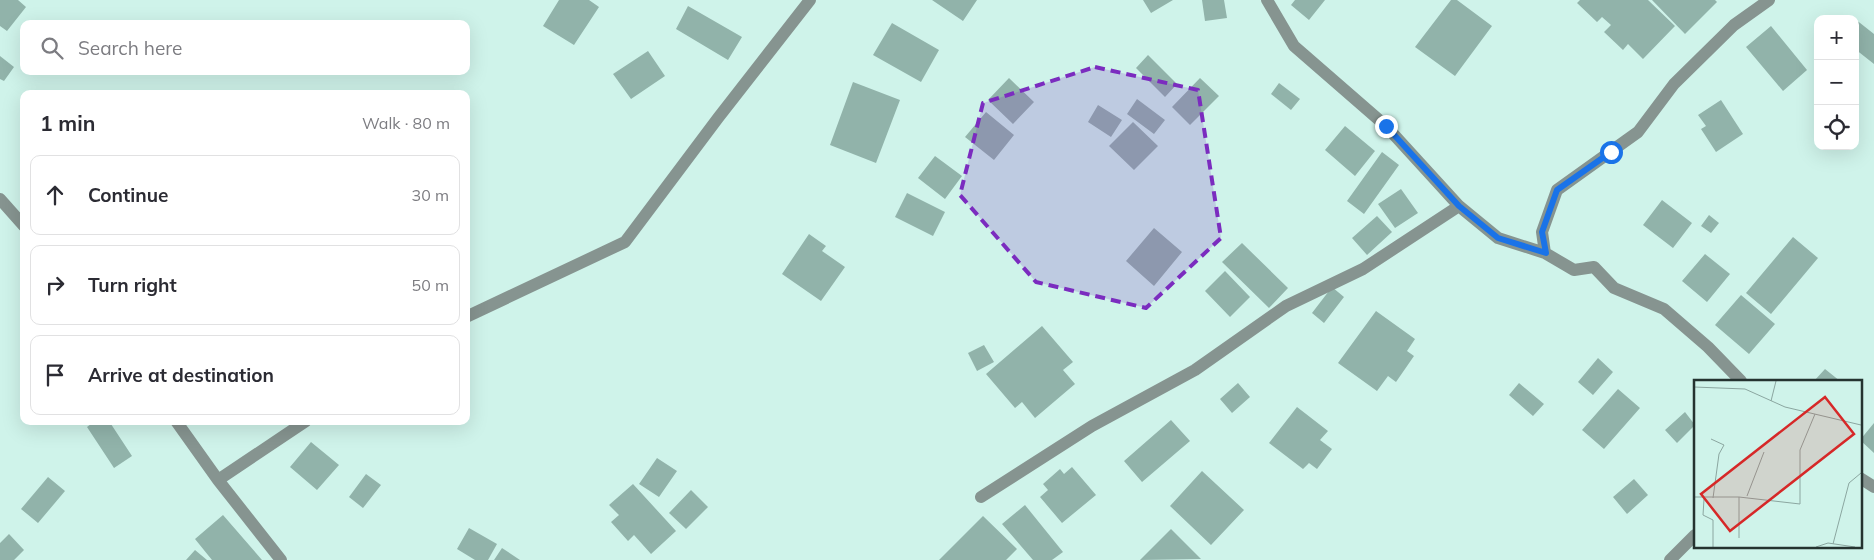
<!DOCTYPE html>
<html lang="en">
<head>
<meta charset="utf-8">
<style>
	:root { --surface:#fff; --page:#f2f2f3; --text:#2b2b33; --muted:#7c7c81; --line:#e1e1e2 }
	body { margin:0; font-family:Mulish,sans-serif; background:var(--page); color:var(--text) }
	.controls { position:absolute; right:15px; top:15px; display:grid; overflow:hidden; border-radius:10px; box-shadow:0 5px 20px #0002 }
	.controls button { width:45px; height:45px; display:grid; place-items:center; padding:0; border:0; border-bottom:1px solid var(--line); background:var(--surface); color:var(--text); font:25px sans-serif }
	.stop { position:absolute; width:15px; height:15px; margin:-11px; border:4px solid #1a73e8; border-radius:50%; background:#fff }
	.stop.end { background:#1a73e8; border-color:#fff; box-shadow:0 1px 5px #0008 }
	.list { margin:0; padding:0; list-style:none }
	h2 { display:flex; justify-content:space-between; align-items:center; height:65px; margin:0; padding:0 20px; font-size:21px }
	h2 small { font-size:16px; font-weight:400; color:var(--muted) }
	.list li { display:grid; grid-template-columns:32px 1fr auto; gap:15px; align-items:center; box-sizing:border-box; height:80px; margin:0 10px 10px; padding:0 10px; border:1px solid var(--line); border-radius:10px }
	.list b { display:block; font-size:19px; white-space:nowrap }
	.list em { font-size:16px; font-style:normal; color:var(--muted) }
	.icon { flex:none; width:28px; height:28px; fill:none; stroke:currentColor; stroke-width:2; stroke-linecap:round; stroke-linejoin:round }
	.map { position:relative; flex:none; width:1874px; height:560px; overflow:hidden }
	.search { position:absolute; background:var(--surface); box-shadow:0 5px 20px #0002; left:20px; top:20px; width:450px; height:55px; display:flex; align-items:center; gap:12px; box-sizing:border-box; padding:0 18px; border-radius:10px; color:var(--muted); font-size:19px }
	.panel { position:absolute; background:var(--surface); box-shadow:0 5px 20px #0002; left:20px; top:90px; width:450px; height:335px; border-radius:10px }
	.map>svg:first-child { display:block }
	.building { fill:#91b3aa }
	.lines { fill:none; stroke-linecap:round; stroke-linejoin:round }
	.minor { stroke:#869490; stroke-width:12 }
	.route { stroke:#1a73e8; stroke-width:6 }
	.marked { fill:#7b2cbf; fill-opacity:0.2; stroke:#7b2cbf; stroke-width:4; stroke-dasharray:10 6; stroke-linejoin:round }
	.inset-road { fill:none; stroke:#8ba6a0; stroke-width:1 }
	.view { fill:#d62828; fill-opacity:0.15; stroke:#d62828; stroke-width:2.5 }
	.inset-edge { fill:none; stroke:#253330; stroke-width:2.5 }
</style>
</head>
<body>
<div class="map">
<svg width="1874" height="560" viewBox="0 0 1874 560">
	<rect width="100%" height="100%" fill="#cff3ea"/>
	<path class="building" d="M0,0h18l8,7 -19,24 -7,-5z
		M559,0h30l10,7 -25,38 -31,-19z
		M932,0h45l-14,21z
		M1143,0h30l-22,13z
		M1202,0h22l3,18 -22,3z
		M1295,0h30l-16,20 -18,-15z
		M1451,0h6l35,26 -37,50 -40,-29z
		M1580,0h68l27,26 -32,33 -15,-15 -5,6 -19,-18 7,-7 -9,-8 -5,5 -20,-19z
		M1652,0h63l2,2 -32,32z
		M688,6l54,31 -14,23 -52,-31z
		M1855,19l19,15v30l-19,-15z
		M892,23l47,27 -18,32 -48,-27z
		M1771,26l36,44 -24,21 -37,-44z
		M648,51l17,25 -34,23 -18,-25z
		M1148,55l29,29 -12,13 -29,-29z
		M0,56l14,11 -10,14 -4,-2z
		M1009,78l25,24 -21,22 -25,-24z
		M1200,78l19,18 -29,29 -18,-18z
		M853,82l47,18 -24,63 -46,-18z
		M1279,83l21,16 -9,11 -20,-16z
		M1137,99l28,21 -11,14 -27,-20z
		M1721,100l22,34 -27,18 -15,-23 5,-3 -8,-11z
		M1098,105l24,15 -11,17 -23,-15z
		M986,112l28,23 -20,25 -29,-23z
		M1133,122l25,24 -24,24 -25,-24z
		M1345,126l30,25 -20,25 -30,-26z
		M1382,152l17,13 -35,49 -17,-13z
		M935,156l27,20 -17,23 -27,-21z
		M1401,189l17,24 -23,15 -17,-24z
		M907,193l38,19 -12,24 -38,-19z
		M1662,200l30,23 -19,25 -30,-23z
		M1709,215l10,8 -8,10 -10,-7z
		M1377,216l15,16 -25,23 -15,-17z
		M1154,228l28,24 -28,34 -28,-25z
		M809,234l17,12 -4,5 23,16 -24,34 -39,-27z
		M1793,237l25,21 -47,56 -25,-21z
		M1242,243l46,45 -19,20 -47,-46z
		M1705,254l25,20 -23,28 -25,-21z
		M1225,271l25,26 -20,20 -25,-26z
		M1332,287l12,10 -20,26 -12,-10z
		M1741,295l34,29 -26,30 -34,-29z
		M1376,311l39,28 -8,12 7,5 -18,26 -8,-6 -11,15 -39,-28z
		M1042,326l31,36 -10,8 12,14 -40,34 -13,-16 -7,6 -29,-34z
		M984,345l10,17 -17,9 -9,-18z
		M1598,358l15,14 -20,23 -15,-13z
		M1825,369l15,12h-26z
		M1238,383l12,14 -18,16 -12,-14z
		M1519,383l25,21 -11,12 -24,-21z
		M1618,389l22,19 -36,41 -22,-19z
		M1297,407l31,24 -8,9 12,9 -15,20 -8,-6 -6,6 -34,-26z
		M1685,412l10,13 -18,18 -12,-13z
		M1171,420l19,21 -48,41 -18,-21z
		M95,421h14l23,35 -18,12 -27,-41z
		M1874,423v30l-14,-13z
		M311,442l28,23 -22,25 -27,-23z
		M657,458l20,13 -18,26 -20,-13z
		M1072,467l24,28 -34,28 -22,-26 8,-7 -5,-6 17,-15 4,5z
		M1202,471l42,39 -33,35 -41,-39z
		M366,474l15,11 -18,23 -14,-11z
		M48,477l17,14 -27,32 -17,-14z
		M1634,479l14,16 -21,19 -14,-17z
		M633,484l43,47 -25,23 -17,-19 -6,6 -17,-19 8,-7 -10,-10z
		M691,490l17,17 -22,22 -17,-16z
		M1025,505l38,47 -11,8h-19l-31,-36z
		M223,515l39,45h-50l-17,-21z
		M983,516l34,33 -11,11h-67z
		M469,528l28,16 -9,16h-13l-18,-11z
		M1171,529l30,30 -61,1z
		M9,534l15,16 -10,10h-14v-17z
		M502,548l18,12h-26z
		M195,550l12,10h-21z"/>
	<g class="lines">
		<path class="minor" d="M1267,0l27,46 92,80 73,80 39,32 47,15
			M0,199l24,27
			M466,317l159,-75 93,-124 92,-118
			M1741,381l-33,-34 -44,-38 -50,-21 -20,-21 -20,3 -29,-17 -3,-21 15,-42 81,-58 36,-48 60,-59 35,-25
			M176,421l42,59 63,80
			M1860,478l14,9
			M218,480l88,-59
			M981,497l111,-71 103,-56 91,-64 77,-37 96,-63
			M1670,560l25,-25"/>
	</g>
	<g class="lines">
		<path class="route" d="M1386,126l73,80 39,32 48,15 -4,-21 15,-42 54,-38"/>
	</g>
	<path class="marked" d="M1095,67l103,23 23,148 -75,70 -110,-26 -76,-87 23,-92z"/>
	<g transform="translate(1694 380)">
		<rect width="168" height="168" fill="#cff3ea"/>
		<path class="inset-road" d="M0,7l51,2 40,18 76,18M77,21l5,-20M17,59l13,6 -5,9 -6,44M53,116l17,-44M0,117h45v41M45,117l61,7v-54l15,-36M10,119l-1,16 10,5v27M139,164l16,-61 12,-10M122,167l12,-4 27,4"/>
		<path class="view" d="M131,17l29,37 -124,97 -29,-37z"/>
		<rect width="168" height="168" class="inset-edge"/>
	</g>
</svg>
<div class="controls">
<button>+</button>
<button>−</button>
<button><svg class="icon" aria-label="locate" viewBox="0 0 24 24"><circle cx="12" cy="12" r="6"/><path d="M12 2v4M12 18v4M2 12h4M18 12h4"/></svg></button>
</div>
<div class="stop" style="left:1611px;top:152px"></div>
<div class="stop end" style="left:1386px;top:126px"></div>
<div class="search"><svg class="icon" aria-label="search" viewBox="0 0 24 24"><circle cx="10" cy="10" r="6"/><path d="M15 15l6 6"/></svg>Search here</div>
<section class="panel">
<h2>1 min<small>Walk · 80 m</small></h2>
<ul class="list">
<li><svg class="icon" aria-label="ahead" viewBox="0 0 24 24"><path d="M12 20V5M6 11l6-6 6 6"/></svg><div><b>Continue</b></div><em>30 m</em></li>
<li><svg class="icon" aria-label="right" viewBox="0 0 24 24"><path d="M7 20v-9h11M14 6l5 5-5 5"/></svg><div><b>Turn right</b></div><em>50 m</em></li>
<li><svg class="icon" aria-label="arrive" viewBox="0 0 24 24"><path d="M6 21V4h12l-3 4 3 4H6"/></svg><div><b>Arrive at destination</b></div></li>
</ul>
</section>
</div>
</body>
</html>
